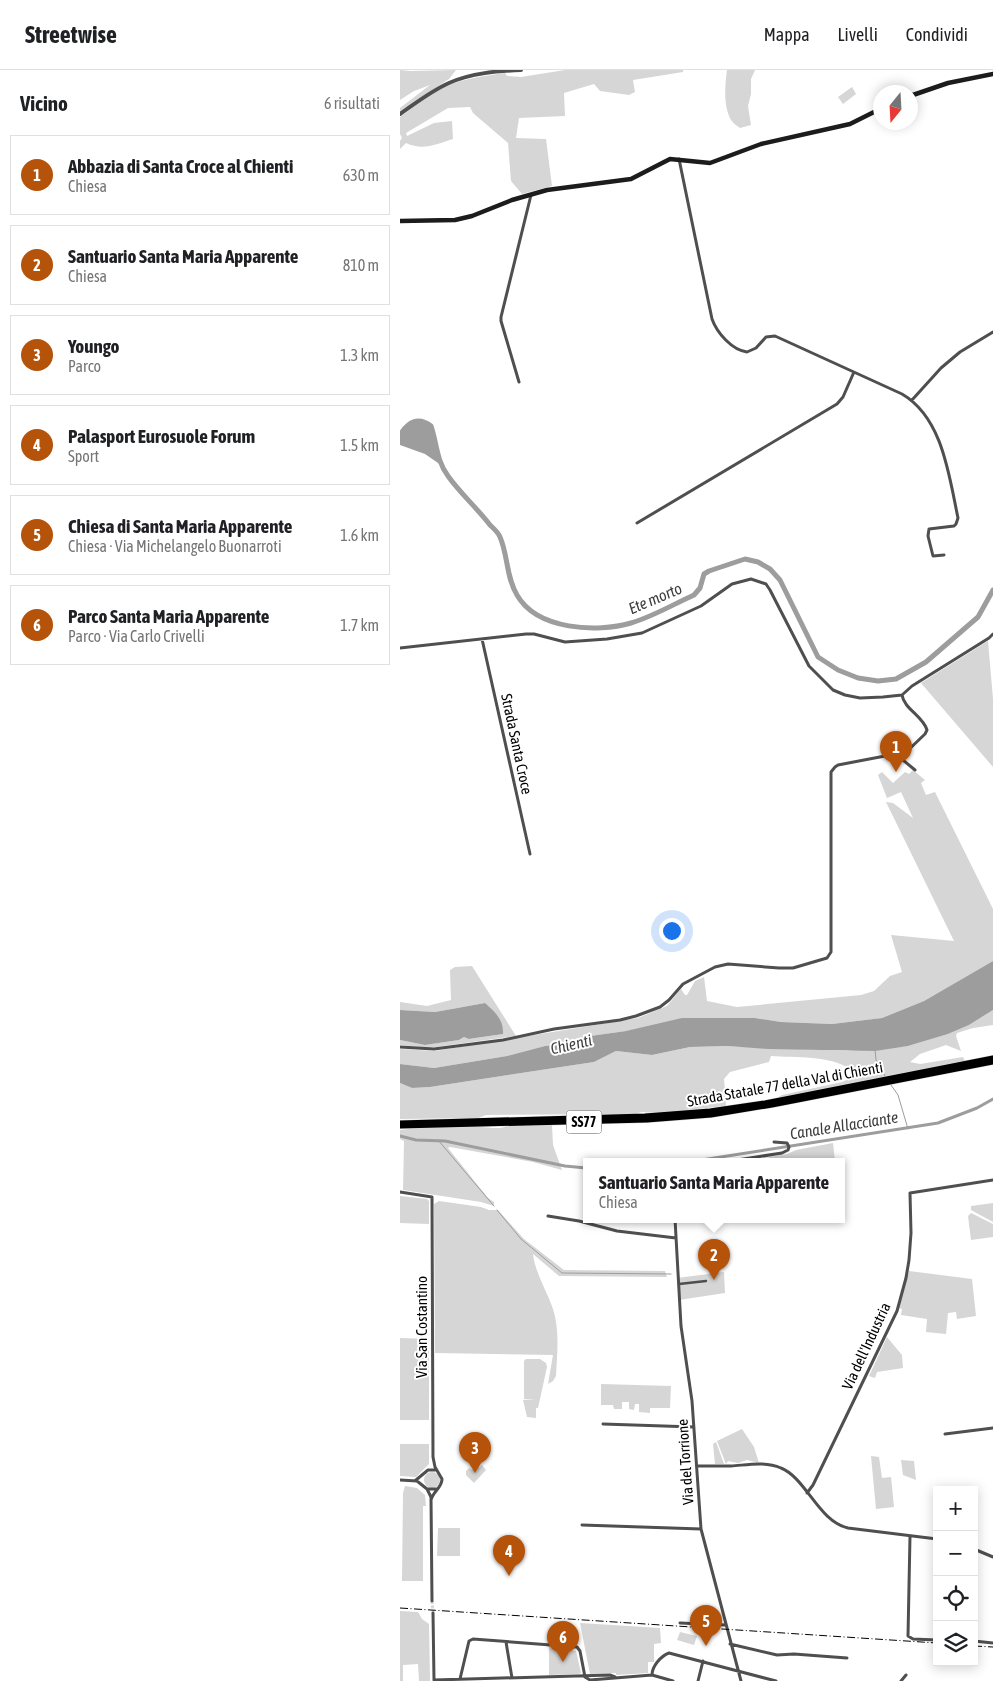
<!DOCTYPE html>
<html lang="it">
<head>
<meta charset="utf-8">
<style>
	:root { --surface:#fff; --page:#f2f2f2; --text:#202124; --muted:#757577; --line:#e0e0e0; --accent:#b45309 }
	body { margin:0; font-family:"Asap Condensed",sans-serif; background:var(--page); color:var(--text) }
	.controls { position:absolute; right:15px; bottom:15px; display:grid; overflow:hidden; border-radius:0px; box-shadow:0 2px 12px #0003 }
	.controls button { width:45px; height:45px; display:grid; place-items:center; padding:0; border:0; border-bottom:1px solid var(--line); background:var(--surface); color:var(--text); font:25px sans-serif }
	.compass { position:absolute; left:473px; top:15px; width:45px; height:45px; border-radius:50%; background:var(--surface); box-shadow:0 2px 12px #0003; rotate:198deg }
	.you { position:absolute; left:271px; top:860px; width:18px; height:18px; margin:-12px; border:4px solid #fff; border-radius:50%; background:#1a73e8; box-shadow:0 0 0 8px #1a73e833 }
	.badge { display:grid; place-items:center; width:32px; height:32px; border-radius:50%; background:var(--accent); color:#fff; font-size:16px; font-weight:700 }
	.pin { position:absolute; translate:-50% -41px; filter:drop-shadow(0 1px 2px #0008) }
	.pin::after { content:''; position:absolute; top:26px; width:18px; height:15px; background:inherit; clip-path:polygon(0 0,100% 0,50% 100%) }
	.popup { position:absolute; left:183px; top:1088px; width:262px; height:65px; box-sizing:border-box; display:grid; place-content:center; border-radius:0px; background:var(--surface); filter:drop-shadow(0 1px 4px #0005); font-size:16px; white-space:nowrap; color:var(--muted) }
	.popup b { font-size:19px; color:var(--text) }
	.popup::after { content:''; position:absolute; left:50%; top:100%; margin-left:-10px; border:10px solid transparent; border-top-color:var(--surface) }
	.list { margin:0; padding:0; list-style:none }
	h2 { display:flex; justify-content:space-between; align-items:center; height:65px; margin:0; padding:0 20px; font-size:21px }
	h2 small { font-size:16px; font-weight:400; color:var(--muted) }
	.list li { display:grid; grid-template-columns:32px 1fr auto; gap:15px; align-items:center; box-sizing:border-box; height:80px; margin:0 10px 10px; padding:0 10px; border:1px solid var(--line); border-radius:0px }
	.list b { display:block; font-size:19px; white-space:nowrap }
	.list p { margin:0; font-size:16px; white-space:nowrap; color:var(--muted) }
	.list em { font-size:16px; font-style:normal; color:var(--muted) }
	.icon { flex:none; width:28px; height:28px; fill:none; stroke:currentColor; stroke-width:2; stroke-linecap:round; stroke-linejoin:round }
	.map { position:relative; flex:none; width:593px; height:1611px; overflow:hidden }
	header { display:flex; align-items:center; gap:30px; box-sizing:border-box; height:70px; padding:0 25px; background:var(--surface); border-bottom:1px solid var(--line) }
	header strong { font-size:24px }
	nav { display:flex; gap:28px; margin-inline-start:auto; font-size:18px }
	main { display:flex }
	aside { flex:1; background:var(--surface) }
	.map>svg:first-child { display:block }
	.green { fill:#d6d6d6 }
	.water { fill:#9d9d9d }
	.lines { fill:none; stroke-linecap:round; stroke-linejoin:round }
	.stream { stroke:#9d9d9d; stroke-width:1 }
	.canal { stroke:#9d9d9d; stroke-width:3 }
	.river { stroke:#9d9d9d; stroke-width:5 }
	.minor-tunnel { stroke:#d9d9d9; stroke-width:3; stroke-dasharray:3 1.5; stroke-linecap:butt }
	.trunk-casing { stroke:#dbdbdb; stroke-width:6 }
	.pedestrian { stroke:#4f4f4f; stroke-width:2.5 }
	.minor { stroke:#4f4f4f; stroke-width:3 }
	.tertiary { stroke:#4f4f4f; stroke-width:4 }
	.secondary { stroke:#1c1c1c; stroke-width:4.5 }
	.trunk { stroke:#000; stroke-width:5 }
	.rail { stroke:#000; stroke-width:1; stroke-dasharray:8 2.5 1 2.5; stroke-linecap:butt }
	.labels { text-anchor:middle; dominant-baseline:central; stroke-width:4; stroke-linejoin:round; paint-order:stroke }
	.shield { fill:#fff; stroke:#4c4c4c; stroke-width:1 }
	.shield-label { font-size:14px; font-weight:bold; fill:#000 }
	.street-label { font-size:15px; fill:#000; stroke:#fff }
	.water-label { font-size:16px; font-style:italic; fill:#3e3e3e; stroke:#fff }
</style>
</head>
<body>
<header>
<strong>Streetwise</strong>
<nav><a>Mappa</a><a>Livelli</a><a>Condividi</a></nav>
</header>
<main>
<aside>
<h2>Vicino<small>6 risultati</small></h2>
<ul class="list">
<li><span class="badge">1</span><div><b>Abbazia di Santa Croce al Chienti</b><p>Chiesa</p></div><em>630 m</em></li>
<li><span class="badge">2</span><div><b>Santuario Santa Maria Apparente</b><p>Chiesa</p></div><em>810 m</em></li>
<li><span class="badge">3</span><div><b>Youngo</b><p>Parco</p></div><em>1.3 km</em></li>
<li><span class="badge">4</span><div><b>Palasport Eurosuole Forum</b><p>Sport</p></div><em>1.5 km</em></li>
<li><span class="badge">5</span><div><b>Chiesa di Santa Maria Apparente</b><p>Chiesa · Via Michelangelo Buonarroti</p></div><em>1.6 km</em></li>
<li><span class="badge">6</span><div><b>Parco Santa Maria Apparente</b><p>Parco · Via Carlo Crivelli</p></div><em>1.7 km</em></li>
</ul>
</aside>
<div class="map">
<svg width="593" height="1611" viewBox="0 0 593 1611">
	<rect width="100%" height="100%" fill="#fff"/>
	<path class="green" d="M0,0l11,1 45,-1 -7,9 -49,32v-3l30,-23 -16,6 -14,9z
		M165,0h118v2l-50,8 2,12 -6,3 -29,-4 -6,-7 -30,9 1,23 -46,2 -3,20 30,1 6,47 -30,8 -11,-13 -3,-38 -35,-30 -3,-6 -22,1 -42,25 1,3 27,-13 18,-2 1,18c-16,5 -30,12 -47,4l-6,6v-8l2,-3 -2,-4v-17c15,-11 30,-23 47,-31 18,-8 38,-10 58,-13l2,3 14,1z
		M327,0h28l-4,9v15l-3,12 3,19 -11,3c-3,-2 -7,-5 -9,-8 -8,-15 -6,-34 -4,-50z
		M452,17l4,7 -13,10 -5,-7z
		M588,571l5,58v68l-72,-84z
		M513,700l12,10 -4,3 5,12 9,-3 58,117v52l-69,40 -42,17 -50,6 -51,-2 -26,-4 -129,13 -43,6 -12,6 -26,3 -38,10 -73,12 -34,-4v-15l35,2 203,-33 29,-12 14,-17 4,6h2l8,-14 9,-4 3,24 30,6 124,-12 13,-4 16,-15 12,-4 -11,-37 63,6 -68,-139 7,1 20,15 -12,-26 -14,6 -9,-23 4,-3 11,11 12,-11 4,2z
		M72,896l44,70 -87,12 -29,-3v-5l25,5 34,-5 5,-3 6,2 33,-5 -18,-31 -50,9 -35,-2v-8l27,4 24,-6 -1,-30 5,-3z
		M593,940v15l-20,3 -16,5 -1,3 5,15 -15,-6 -26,9 -10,8 10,2 43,-7 2,4 -188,37 5,-3 60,-13c8,-3 8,-5 8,-13 -21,-14 -54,-11 -79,-13l-2,6 -39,10 -6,7 2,27 -68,7 -16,-1 -9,2 -147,1 -8,3 -78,1v-36l12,5 18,-1 164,-25 22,-11 36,4 38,-8 38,-1 119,5 61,-5 40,-12 21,-9z
		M152,1055l1,20 9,25 -29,-8 -83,-15 -2,1 40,50 6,4v4l-13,-4 -78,-12 1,-49 -4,-2v-9c26,-4 53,-3 80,-3 9,0 18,3 27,-1z
		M433,1073l2,18h-65l-1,-4 18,-3 9,-4z
		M0,1126l27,3 2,2v23l-29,-1z
		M39,1131l42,6 8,3h9l26,29 40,31 101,1 2,6 -108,-1 -26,-22c2,19 14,37 20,55 7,22 4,45 3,67l-3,5 -5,3 5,-29 -118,-2 -1,-149z
		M593,1133v19l-22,-12v-4z
		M571,1143l22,11v13l-22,3 -3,-24z
		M509,1201l63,8 4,37 -19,3 -1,-7 -8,1 -2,21 -20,-2 1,-13 -26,-4 1,-6 -3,-1z
		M324,1202l1,21 -46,7 -2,-22z
		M487,1267l15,18 1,13 -26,4 -2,6 -6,-2z
		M0,1268l29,1v81h-29z
		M126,1289h14l6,4 1,4 -9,41h-2v10l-9,-1 -4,-17 13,-1h-12v-38z
		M201,1314l70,2 -1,22h-20v5l-11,-1v-8h-4l-1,6 -5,-1v-7h-7v7h-8l-1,-4h-12z
		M342,1359l12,18 5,16 -12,-3 -9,3 -10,-2 -2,3 -9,-23z
		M316,1372l8,22h-9l-2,-20z
		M0,1374h29v20l-13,13 -16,-1z
		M471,1386l8,1 3,21 9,-1 3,30 -18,2z
		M501,1390l13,1 2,19 -13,-5z
		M77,1395l2,3 3,-3 4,5 -12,13 -8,-8v-4l3,-3 3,2z
		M24 1410a8 8 0 1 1 16 0a8 8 0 1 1-16 0Z
		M5,1416l12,2 8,7 1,11h-3v75h-21l1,-88z
		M38,1458h22v28h-23z
		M0,1541l18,1 4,7 7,5 1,57h-11l-1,-17 -15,1v16h-3z
		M180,1553l80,5 1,15 -7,1v18h-6v11l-32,2v-2l-26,1z
		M280,1562l17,4 -3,9 -17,-5z
		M149,1577l27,4 5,22 -3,1 -29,1z"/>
	<path class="water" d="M24,351l7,5 6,29 4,10 -16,-11 -25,-9v-13c8,-8 14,-10 24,-11z
		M593,891v49l-24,15 -21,9 -40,12 -33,5 -107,-2 -40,-3 -38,1 -38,8 -36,-4 -22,11 -164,25 -18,1 -12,-5v-19l34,4 73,-12 38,-10 26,-3 12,-6 43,-6 56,-13h73l26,4 51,2 50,-6 42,-17z
		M85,933c10,9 19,17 18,31l-34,5 -5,-2 -5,3 -34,5 -25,-5v-30l35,2z"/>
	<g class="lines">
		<path class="stream" d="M475,980l1,10 9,16
			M491,1015l7,10 10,34
			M38,1070l56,66
			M97,1140l24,29 41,34 109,1"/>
		<path class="canal" d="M0,1066l16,4 29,1 120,25 21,2
			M295,1091l243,-38 39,-15 16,-9"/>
		<path class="river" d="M0,365c8,-13 18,-19 31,-9 6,17 5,34 17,50 12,17 29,32 42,49 3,3 8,7 10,12 8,18 6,40 17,58 20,35 80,38 114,28 21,-6 43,-19 63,-28l6,-7 4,-14 5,-3 36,-12 13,3 12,7 10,11 38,77 20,13 20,8 20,3 18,-2 30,-17 52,-45 15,-27"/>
		<path class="minor-tunnel" d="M32,1531l1,12"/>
		<defs>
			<path id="trunk" d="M0,1053l245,-7 65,-5 55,-8 228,-45
				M0,1056l247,-6 64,-5 61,-10 221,-43"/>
		</defs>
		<use href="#trunk" class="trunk-casing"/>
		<path class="pedestrian" d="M279,1214l27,-3"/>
		<path class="minor" d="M279,89l33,160c5,14 20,31 35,33l9,-4 10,-11 9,-1 127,58c41,24 47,82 56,124l-2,6 -2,2 -25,3 -1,7 5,20 11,-1
			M119,312l-18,-61v-4l30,-122
			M512,330l29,-32 19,-16 33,-20
			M237,453l200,-119 6,-7 11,-25
			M82,569l48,215
			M0,578l126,-14h8l31,8 42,-3 35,-6 59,-27 31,-22 19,-5 15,5 4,6 39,76 24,24 12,5 15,3 23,-1 19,-2 10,-9 77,-48 4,-4
			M500,688l25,-24 2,-4c-4,-14 -23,-21 -25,-35
			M0,977l34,2 69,-9 51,-11 66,-9 16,-4 24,-9 9,-7 14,-16 32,-17 13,-3 51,4h14l34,-10 4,-6v-180l4,-5 3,-2 47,-9 7,-5 23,19
			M331,1091l51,-8 6,-3 1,-3 -2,-4 -13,-1
			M0,1122l32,5 1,260 2,10 7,12c0,9 -9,12 -11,21
			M148,1146l31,5 38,10 59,7
			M275,1149l6,107 11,75 9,128 40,152
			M203,1354l91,3
			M545,1364l48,-6
			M297,1396c11,0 23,0 34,0 16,-1 34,-5 50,2 25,10 38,54 67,60l89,11
			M0,1410l17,1 10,8h9
			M16,1410l12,-10h8
			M27,1419l4,8 1,104
			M407,1423l6,-8 84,-174 9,-33 3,-18 2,-27 -1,-40 83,-13
			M182,1455l119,4
			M510,1466l-2,100 5,3 24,1
			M574,1479l19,8
			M33,1543l1,67
			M280,1553l45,2
			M574,1571l19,2
			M106,1572l6,36
			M330,1574l47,11 17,-1 53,4
			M252,1605c0,-9 9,-19 17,-22l107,28
			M185,1607l5,3 62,-5 21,6
			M60,1609l9,-38 4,-2 104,8 3,4 5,26
			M34,1610l176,-5 5,2
			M298,1611l5,-20
			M501,1611l5,-6"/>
		<path class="tertiary" d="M0,44c16,-11 31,-23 49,-31 22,-10 49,-12 72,-13"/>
		<path class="secondary" d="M510,26l38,-13 45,-9
			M0,151l55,-1 17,-4 40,-16 35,-10 84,-11 39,-20 40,4 51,-19 89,-20 30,-15"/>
		<use href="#trunk" class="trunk"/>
		<path class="rail" d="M0,1538l537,35
			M574,1576l19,1"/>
	</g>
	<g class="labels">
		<rect class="shield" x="166.5" y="1040.5" width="35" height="23" rx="4"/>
		<g class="shield-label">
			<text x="184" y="1052">SS77</text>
		</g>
		<g class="street-label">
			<text transform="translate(117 674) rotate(78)">Strada Santa Croce</text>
			<text transform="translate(385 1014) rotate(-10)">Strada Statale 77 della Val di Chienti</text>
			<text transform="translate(21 1257) rotate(-90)">Via San Costantino</text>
			<text transform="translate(466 1276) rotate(-65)">Via dell'Industria</text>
			<text transform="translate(285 1392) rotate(-94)">Via del Torrione</text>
		</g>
		<g class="water-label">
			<text transform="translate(255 528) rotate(-23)">Ete morto</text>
			<text transform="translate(171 974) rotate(-13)">Chienti</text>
			<text transform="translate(444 1055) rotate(-9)">Canale Allacciante</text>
		</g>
	</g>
</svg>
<div class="controls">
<button>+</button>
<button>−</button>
<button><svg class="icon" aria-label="locate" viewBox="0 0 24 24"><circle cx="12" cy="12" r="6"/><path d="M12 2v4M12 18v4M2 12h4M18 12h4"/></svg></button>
<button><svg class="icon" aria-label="layers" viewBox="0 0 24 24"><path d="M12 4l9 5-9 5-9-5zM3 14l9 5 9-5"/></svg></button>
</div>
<svg class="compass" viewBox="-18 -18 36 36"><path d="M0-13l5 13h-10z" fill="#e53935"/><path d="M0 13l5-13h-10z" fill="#757577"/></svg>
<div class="you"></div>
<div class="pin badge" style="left:496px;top:702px">1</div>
<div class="pin badge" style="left:314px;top:1210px">2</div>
<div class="popup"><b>Santuario Santa Maria Apparente</b>Chiesa</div>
<div class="pin badge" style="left:75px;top:1403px">3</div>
<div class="pin badge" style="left:109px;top:1506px">4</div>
<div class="pin badge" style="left:306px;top:1576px">5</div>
<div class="pin badge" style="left:163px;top:1592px">6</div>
</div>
</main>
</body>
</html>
